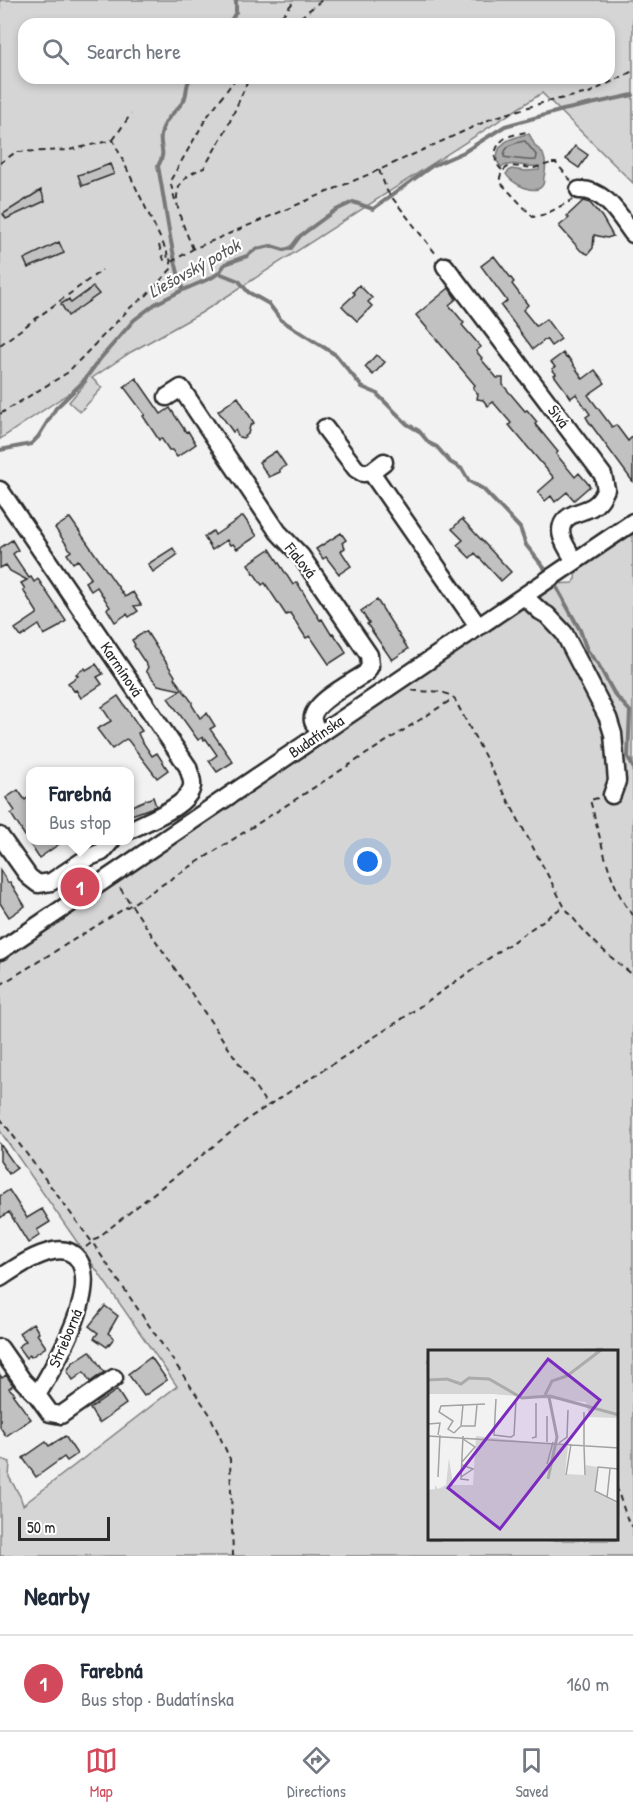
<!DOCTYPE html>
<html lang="en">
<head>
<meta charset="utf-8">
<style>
	:root { --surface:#fff; --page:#f2f2f3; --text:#1f2937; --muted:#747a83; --line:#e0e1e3; --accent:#d1495b }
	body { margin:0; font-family:"Patrick Hand",sans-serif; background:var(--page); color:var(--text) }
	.scale { position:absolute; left:18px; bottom:15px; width:92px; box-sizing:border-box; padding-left:6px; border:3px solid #2b2b2b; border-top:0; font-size:16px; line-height:21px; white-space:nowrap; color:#2b2b2b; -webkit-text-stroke:4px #fff; paint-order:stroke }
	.you { position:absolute; left:368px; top:862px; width:21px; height:21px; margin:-15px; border:4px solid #fff; border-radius:50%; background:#1a73e8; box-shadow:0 0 0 9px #1a73e833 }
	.badge { display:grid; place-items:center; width:39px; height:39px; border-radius:50%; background:var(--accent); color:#fff; font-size:20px; font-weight:700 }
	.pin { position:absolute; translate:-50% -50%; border:3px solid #fff; box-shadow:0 2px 6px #0006 }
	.popup { position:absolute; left:26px; top:767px; width:108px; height:78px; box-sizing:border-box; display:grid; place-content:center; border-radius:12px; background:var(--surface); filter:drop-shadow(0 2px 4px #0005); font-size:20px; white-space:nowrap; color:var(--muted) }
	.popup b { font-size:22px; color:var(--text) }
	.popup::after { content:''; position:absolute; left:50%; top:100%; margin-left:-12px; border:12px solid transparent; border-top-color:var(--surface) }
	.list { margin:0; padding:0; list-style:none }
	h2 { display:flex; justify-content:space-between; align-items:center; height:78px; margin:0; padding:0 24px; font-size:26px }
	h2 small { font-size:20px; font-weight:400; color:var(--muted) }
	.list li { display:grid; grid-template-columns:39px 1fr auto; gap:18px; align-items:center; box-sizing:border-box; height:96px; padding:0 24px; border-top:2px solid var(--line) }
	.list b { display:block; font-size:22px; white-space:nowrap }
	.list p { margin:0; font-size:20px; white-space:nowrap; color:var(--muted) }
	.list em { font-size:20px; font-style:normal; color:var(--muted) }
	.icon { flex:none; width:33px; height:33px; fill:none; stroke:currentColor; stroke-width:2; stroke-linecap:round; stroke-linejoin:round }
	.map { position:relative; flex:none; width:633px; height:1556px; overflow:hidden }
	.search { position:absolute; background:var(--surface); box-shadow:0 3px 9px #0003; left:18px; right:18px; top:18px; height:66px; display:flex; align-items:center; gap:15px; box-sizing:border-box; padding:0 21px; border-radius:18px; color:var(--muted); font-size:22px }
	.sheet { height:174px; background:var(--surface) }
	nav { display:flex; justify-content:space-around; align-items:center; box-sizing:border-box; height:84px; border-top:2px solid var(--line); background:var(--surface); font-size:16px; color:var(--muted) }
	nav a { display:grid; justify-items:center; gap:3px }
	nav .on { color:var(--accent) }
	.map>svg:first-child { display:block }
	.green { fill:#d5d5d5; stroke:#808080; stroke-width:1.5; fill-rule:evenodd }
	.water { fill:#ababab; stroke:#787878; stroke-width:1.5 }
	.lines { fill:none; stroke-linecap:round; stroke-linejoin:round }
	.shore { stroke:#5e5e5e; stroke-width:1.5 }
	.stream { stroke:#787878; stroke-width:4 }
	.building { fill:#c1c1c1; stroke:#2b2b2b; stroke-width:1.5 }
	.minor-casing { stroke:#2b2b2b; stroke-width:21 }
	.path { stroke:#2b2b2b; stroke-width:2; stroke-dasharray:6 4.5; stroke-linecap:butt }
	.minor { stroke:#fff; stroke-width:16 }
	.labels { text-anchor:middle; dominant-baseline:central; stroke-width:4.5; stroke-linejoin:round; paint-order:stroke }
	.street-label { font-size:16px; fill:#2b2b2b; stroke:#fff }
	.water-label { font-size:18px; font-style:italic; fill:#585858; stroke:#fff }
	.inset-river { fill:none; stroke:#ababab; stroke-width:3 }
	.inset-road { fill:none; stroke:#a2a2a2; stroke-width:1.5 }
	.view { fill:#7b2cbf; fill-opacity:0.15; stroke:#7b2cbf; stroke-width:3 }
	.inset-edge { fill:none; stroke:#2b2b2b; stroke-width:3 }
</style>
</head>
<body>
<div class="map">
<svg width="633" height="1556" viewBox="0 0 633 1556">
	<rect width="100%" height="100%" fill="#f2f2f2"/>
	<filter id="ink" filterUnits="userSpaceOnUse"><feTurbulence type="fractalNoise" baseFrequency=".0167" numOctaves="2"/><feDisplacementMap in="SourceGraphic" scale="12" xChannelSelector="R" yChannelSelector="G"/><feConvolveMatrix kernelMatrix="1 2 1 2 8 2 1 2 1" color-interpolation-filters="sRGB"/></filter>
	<g filter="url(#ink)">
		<path class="green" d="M0,0h633v183l-91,-90 -341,220 -70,39 -39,26 10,10 -22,24 -11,-10 18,-21 -87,58zM24,24h585v54h-585z
			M633,533v1023h-633v-95l2,-2 8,3 -1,15 11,19 3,9 154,-119 -177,-255v-189l429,-289 65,-25 59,-44 20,-1 2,-3 1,-12 17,-15zM429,1352h187v188h-187z"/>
		<path class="water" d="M527,134h2c3,4 4,9 7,13 3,3 5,3 7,7 3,7 3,16 1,23 -1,4 1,5 -2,9 -8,10 -32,-4 -36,-12l5,-5 15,2 13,-1v-4c-15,2 -24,-5 -38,1l-4,-6c-1,-19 14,-23 30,-27z"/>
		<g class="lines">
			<path class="shore" d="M525,141l12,15 -1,4c-5,1 -27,-2 -32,-3 0,-12 11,-14 21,-16z"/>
			<path class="stream" d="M229,24l7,-12v-12
				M219,273l20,8 9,11 21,12 12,16 55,35 26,32 14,6 31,31 12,7 10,12 8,4 13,15 12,7 7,12 14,8 37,39 6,17 23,29
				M183,290c-13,-40 -17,-82 -25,-124 9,-16 1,-17 3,-31 3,-18 15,-22 23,-35 4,-8 1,-16 7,-22
				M0,450l31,-6 7,-7 18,-29 26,-25 18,-24 34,-39 21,-16 28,-14 28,-12 8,-5 6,-9 22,-8 9,-7 15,-3 13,4 7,-2 9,-12 34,-25 19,-9 20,7 59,-43 32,-14 41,-26 58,-16 70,-15
				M553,581l27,49 7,20 11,14 17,31 15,16 -2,46 5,10"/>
		</g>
		<path class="building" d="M575,146l13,9 -9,13 -13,-9z
			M110,164l4,10 -32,12 -4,-11 9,-3v1z
			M41,190l4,11 -39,18 -3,-5z
			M583,201l7,2 12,14 11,19 -6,2 -13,-3 -1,13 -5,6 -7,-3 -22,-25 10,-8 -2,-2z
			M59,242l5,11 -36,15 -4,-9z
			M494,256l20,26 -2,2 16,21 -5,5 13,16 10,-7 15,20 -10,7 -5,-7 -13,10 -32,-43 6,-5 -26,-35z
			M359,285l13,13 -4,4 4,4 -15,15 -15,-15 13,-12 -2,-2z
			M93,287l6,7 -31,22 -7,-12 8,-5 2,4z
			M449,288l7,11 -7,6 15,18 -2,2 19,22 -5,4 6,7 -1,1 16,19h6v7l22,26 2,-1 10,12 -2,2 23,28 -2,2 19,23 4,-4 11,13 -16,14 -7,-8 -12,10 -4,-6 -6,5 -7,-9 16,-14 -45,-53 2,-2 -18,-21 -5,4 -5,-6 -6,-1 1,-5 -5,-6 2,-3 -59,-70z
			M563,353l3,5 2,-1 15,22 12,-9 10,13 -17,12 24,32 4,-2 12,16 5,-5v46l-44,-60 -3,-5 4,-3 -14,-20 -5,4 -17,-23 2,-1 -4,-5 3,-2 -4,-5z
			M376,355l9,7 -12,13 -8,-8z
			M136,378l25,36 9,-6 16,24 2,-1 8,13 -19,13 -5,-7h-3l-8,-12 -2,2 -16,-24 2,-1 -21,-28z
			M238,397l16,26 -4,3 -2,8 -5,4 -4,-1 -4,-7 -2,2 -15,-21z
			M276,451l10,15 -6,3v3l-11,5 -10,-15z
			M243,516l14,20 -20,13 -4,-5 -3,1 -3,-5 -15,10 -8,-13 9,-6 2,4z
			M70,518l55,79 8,-5 8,13 -7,1 4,5 -9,6 -2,-3 -12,8 -8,-13 3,-2 -13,-20 -6,4 -6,-9 6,-4 -13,-18 -5,3 -6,-9 4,-3 -16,-23z
			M462,519l49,53 -10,9 -26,-28 -5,5 -13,-13 6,-5 -11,-11z
			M341,533l5,7 -4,3 3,5 -4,3 10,15 -12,8 -13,-17 -3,2 -7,-10z
			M12,540l6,10 -5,4 16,24 2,-1 3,5 4,-3 28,42 -9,7 -13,7 -5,-10 -18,12 -6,-8 22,-15v-2l-14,-22 2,-1 -4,-6 6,-3 -17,-9 -4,-6 -6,3v-20z
			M173,548l4,7 -24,17 -5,-8z
			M270,549l23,36 4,-3 23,38 2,-1 9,15 2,-1 10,14 3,6 -17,11 -19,-28 -4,2 -16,-25 -4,2 -21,-32 -3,2 -11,-16 -3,-5z
			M377,600l31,49 -16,11 -25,-36 2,-1 -8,-12z
			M146,631l29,45 -1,2 18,24v3l8,13 7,-5 8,13 -5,3 23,33 -16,10 -8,-11 8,-6 -11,-16 -2,1 -1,-3 -5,3 -30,-42 13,-8 -23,-5 -12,-14 2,-4 -14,-21 1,-1 -3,-5z
			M96,664l7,10 -6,3 5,7 -21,14 -5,-8 -2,1 -6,-8 10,-7 -2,-2 9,-6 1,2z
			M118,696l24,35 -4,2 2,5 12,18 5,-3 11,17 -11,8 -29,-38 -2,-1 -14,10 -15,-20 14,-8 -9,-14z
			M18,790l7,10 5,-4v44h35l-26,18 -28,-44 4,-3 -9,-13z
			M153,797l3,9 -27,10v-9z
			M0,870l8,13 2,-1 15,24 -16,11 -9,-14z
			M0,1144l17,24 -8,6 -9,-13z
			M9,1190l18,28 15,-9 8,13 -13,8 3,5 -12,8 -19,-31 -9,6v-22z
			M105,1306l13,10 -10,17 6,5 -7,9 -13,-9 4,-5 -9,-7z
			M33,1323l6,10 -2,1 9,13 -15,10 -1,-2 -4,3 -8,-11 8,-6 -7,-8z
			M90,1351l14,21 -14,10 -6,-10 -11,8 -6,-9 5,-8z
			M151,1357l16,23 -23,16 -16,-22z
			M0,1375l2,3 4,-3 7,10 -4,3 6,6 -2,1 18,24 -25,17 -6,-9z
			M117,1390l9,14 -27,19 -9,-14z
			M65,1436l12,18 -10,7 -3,-4 -28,20 -13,-19 23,-16 3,4z"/>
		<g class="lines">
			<defs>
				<path id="minor" d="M579,190c26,-1 40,25 54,44
					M445,266l158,209 3,14c-2,4 -4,9 -7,12 -6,8 -16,9 -25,13 -24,11 -9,32 1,47
					M167,397l14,-9 97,144 23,24 68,99 1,11 -4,7c-13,9 -57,31 -53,48 1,4 5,9 7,13
					M325,428l31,41 7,4 8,-1 107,154
					M371,472l13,-10
					M0,490l188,277c1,5 5,13 4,19 -3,20 -45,35 -62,44
					M524,596l16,15 7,4 17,18 44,85 5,16 4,47 -5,14
					M0,836l29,41 9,7 13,-2 36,-24 15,-6 10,-12
					M0,951l633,-429
					M0,1278c17,-11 34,-23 53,-27 10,-2 19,0 25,8 22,31 -24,108 -41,136
					M0,1348l23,33 14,14 13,18 11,2 53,-37"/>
			</defs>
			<use href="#minor" class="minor-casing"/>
			<path class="path" d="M275,24l20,-24
				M292,24l30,-24
				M113,140l18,-26
				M0,163l16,-11 53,-2 44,-10 54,112 1,8
				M552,163h4l23,27 1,4 -2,3 -32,17 -13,3 -33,-35c-1,-7 3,-13 10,-16l24,2z
				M379,170l8,21 49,63
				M502,170c-11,-9 -8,-26 5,-33 6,-2 13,-4 20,-5
				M175,200l-5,-19 37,-64 29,-39
				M159,245l5,15h3
				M193,249c-12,-31 -34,-66 11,-81l23,-40 19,-43 5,-7
				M171,262l22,-13 186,-79 114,-52 52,-16 44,-9 44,-22
				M0,345l102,-75
				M0,414l67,-41 64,-66 16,-12 25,-27 -3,-14
				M412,690c16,4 27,-3 42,8l110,208c21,29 41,47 69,69
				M598,798l-8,2c10,35 19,88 43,115
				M120,888l148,218
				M0,985l132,-81 322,-206
				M0,1118l92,124 117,171 21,46 3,97
				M86,1247l163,-129 150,-97 165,-115
				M616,1486l12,35 5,6"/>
			<use href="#minor" class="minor"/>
		</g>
	</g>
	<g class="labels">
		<g class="street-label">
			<text transform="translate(559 416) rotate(53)">Sivá</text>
			<text transform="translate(301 560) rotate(51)">Fialová</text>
			<text transform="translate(122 669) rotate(56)">Karmínová</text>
			<text transform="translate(316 736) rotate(-34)">Budatínska</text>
			<text transform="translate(65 1338) rotate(-67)">Strieborná</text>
		</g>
		<g class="water-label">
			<text transform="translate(194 268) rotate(-29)">Liešovský potok</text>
		</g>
	</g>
	<g transform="translate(428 1350)">
		<rect width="190" height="190" fill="#f2f2f2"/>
		<path d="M0,0h190v68l-29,-1 -3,-15 -94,-8h-64zM48,86l92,10 -3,28 20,1 1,-10 11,2 -2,25 23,12v36h-190v-50l7,-1v-4l3,4 8,-4 3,-27 4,27h20z" fill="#d5d5d5"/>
		<path class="inset-river" d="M0,30l19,-1 14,5 8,-6 20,1 33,19 28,-2 69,19M117,45l7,-14 15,-5 34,-26M120,129l9,-42 -8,-40"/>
		<path class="inset-road" d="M68,49l-2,36 17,2 3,-2 2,-35M156,62v33M0,74l12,-1 -2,12M33,76h14l2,-21M26,83l-6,-4 5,-8 -14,-9 2,-6 44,-2M26,83l7,-7 2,-21M0,86l191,12M35,86l-2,43 8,1M104,88l4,-1v-34M119,92v-26M131,93l8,-6 1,-27M156,95l1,30M34,112l13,-15 -12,-8M119,114l6,-22M191,119l-21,-2 -3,24 24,12M138,125l5,-31M10,127l2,-42M33,127l12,-8 -11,-4M179,148l3,-29"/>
		<path class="view" d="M120,9l52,41 -100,129 -52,-41z"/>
		<rect width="190" height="190" class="inset-edge"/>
	</g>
</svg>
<div class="scale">50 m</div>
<div class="you"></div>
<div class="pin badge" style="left:80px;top:887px">1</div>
<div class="popup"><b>Farebná</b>Bus stop</div>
<div class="search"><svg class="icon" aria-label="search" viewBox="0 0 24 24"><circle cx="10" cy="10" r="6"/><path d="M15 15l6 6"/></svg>Search here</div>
</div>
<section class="sheet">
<h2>Nearby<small></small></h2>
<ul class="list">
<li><span class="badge">1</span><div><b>Farebná</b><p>Bus stop · Budatínska</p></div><em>160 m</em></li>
</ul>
</section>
<nav>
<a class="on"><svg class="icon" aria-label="map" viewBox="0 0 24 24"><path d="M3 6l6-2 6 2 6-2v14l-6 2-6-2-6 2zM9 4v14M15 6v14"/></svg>Map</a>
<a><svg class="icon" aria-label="directions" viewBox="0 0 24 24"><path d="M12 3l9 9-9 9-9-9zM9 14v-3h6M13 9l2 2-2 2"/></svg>Directions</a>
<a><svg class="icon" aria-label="saved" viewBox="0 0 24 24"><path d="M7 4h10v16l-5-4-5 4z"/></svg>Saved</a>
</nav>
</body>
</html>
